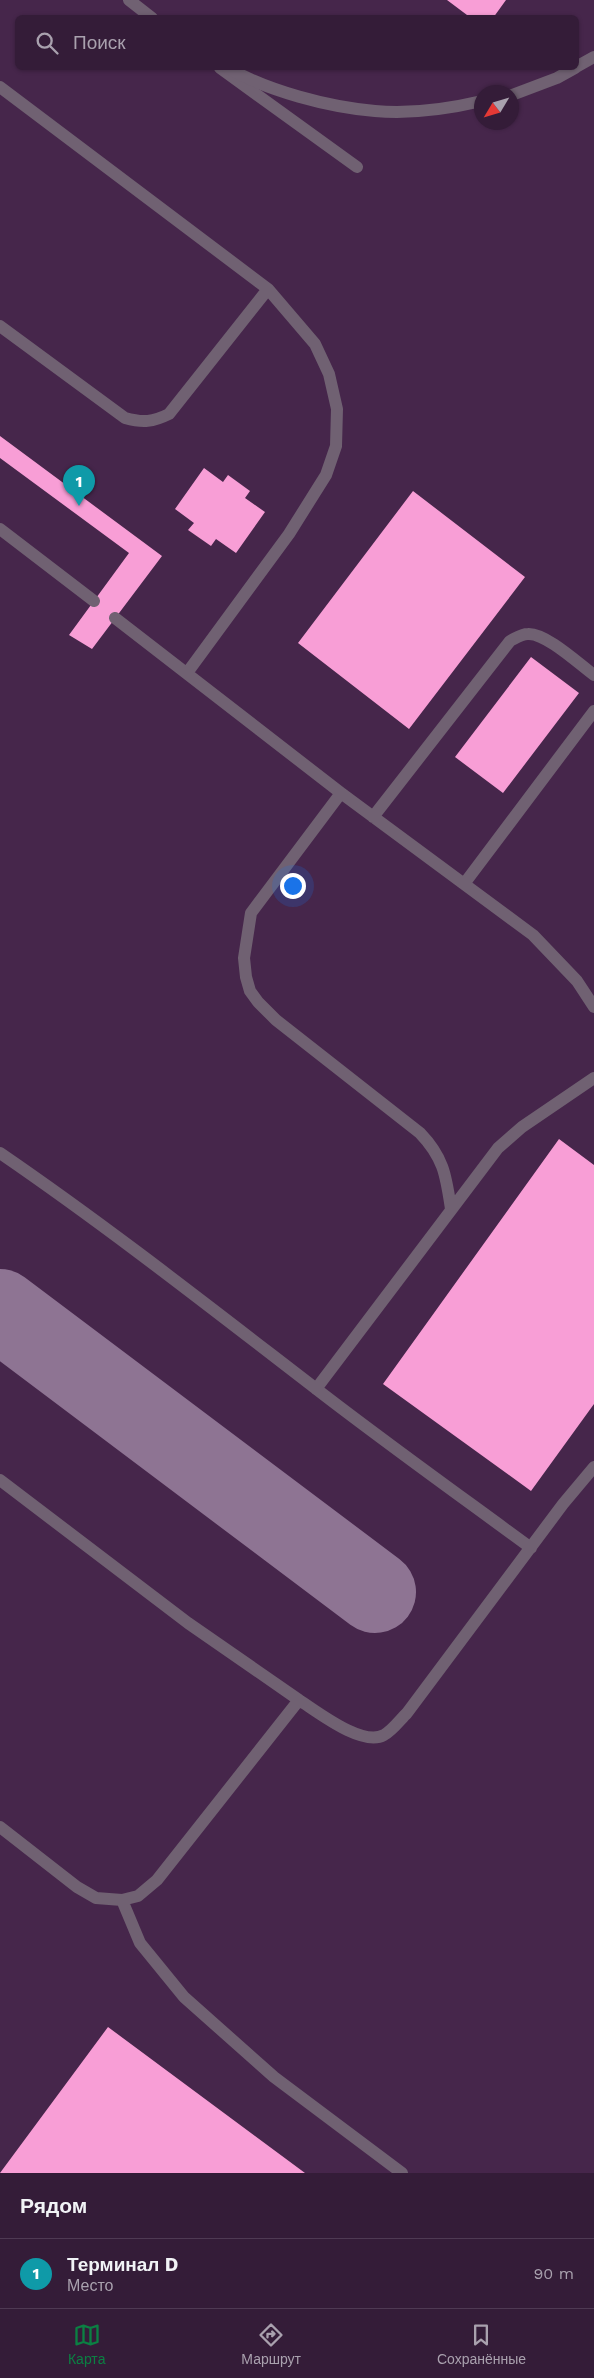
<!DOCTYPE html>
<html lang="ru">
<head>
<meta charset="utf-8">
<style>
	:root { --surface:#341c38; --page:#3c2540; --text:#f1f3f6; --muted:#a9a1ae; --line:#4e3a53; --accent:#0b8043 }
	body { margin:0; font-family:"Work Sans",sans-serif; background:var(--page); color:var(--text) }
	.compass { position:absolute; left:474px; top:85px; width:45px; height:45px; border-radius:50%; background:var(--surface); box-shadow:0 1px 4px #0004; rotate:232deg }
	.you { position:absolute; left:292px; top:885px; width:18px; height:18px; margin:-12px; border:4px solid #fff; border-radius:50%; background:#1a73e8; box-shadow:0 0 0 8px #1a73e833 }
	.badge { display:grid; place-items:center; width:32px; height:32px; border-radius:50%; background:var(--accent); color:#fff; font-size:16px; font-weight:700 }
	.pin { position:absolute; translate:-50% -41px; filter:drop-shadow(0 1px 2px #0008) }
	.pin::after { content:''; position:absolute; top:26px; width:18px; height:15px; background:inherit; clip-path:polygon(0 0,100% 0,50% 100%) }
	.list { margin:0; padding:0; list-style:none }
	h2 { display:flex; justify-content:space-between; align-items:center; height:65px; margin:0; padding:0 20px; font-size:21px }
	h2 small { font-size:16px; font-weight:400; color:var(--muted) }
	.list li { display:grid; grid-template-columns:32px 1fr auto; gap:15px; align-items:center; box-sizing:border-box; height:70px; padding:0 20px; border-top:1px solid var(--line) }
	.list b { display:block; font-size:19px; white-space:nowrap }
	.list p { margin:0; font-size:16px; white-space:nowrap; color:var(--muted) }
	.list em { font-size:16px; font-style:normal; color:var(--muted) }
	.icon { flex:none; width:28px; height:28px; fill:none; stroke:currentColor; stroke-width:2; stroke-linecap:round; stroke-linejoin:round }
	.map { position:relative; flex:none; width:594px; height:2173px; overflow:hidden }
	.search { position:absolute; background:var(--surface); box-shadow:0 1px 4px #0004; left:15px; right:15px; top:15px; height:55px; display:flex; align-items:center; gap:12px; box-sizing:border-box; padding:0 18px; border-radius:8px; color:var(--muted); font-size:19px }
	.sheet { height:135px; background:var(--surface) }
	nav { display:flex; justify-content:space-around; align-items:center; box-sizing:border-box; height:70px; border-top:1px solid var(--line); background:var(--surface); font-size:14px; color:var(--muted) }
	nav a { display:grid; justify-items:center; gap:2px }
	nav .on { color:var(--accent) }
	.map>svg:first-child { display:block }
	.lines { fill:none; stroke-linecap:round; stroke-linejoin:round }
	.taxiway { stroke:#8e7493; stroke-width:82 }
	.building { fill:#f89ed6 }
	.service { stroke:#706172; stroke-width:12 }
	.minor { stroke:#706172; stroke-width:12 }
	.tertiary { stroke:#706172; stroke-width:12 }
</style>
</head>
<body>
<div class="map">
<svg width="594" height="2173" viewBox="0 0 594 2173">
	<rect width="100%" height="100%" fill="#46264b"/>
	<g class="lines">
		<path class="taxiway" d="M0,1310l375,282"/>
	</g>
	<path class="building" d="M447,0h59l-13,18h-22z
		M0,436l162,120 -70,93 -23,-14 60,-82 -129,-95z
		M204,468l19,14 5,-7 22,16 -5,7 20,14 -29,41 -20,-14 -5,7 -23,-16 6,-7 -19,-14z
		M413,491l112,86 -116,152 -111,-86z
		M531,657l48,36 -76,100 -48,-36z
		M559,1139l35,26v239l-63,87 -148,-107z
		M108,2027l197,146h-305z"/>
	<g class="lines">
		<path class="service" d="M0,87l268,202 -99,125c-16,8 -26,9 -44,4l-125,-92
			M0,529l94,72
			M115,618l226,175 192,142 44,46 17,26
			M187,673l102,-139 37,-59 10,-29 1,-37 -8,-35 -14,-30 -47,-55
			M341,793l-90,120 -7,45 2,19 4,14 8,11 18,18 144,113c24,25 26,43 31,76
			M373,817l137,-176c6,-3 11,-7 18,-7 18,-1 51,30 66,41
			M464,884l130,-173
			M0,1153c108,74 211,155 315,235 71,55 144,107 216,160
			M316,1389l182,-241 24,-21 72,-49
			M0,1480l188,143 111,77
			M0,1827l77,60 19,11 26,2 16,-4 19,-16 142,-180c19,12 63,47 85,35 8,-4 16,-15 23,-22l156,-209 31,-37
			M122,1900l18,43 44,54 90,80 128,96"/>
		<path class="minor" d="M220,68l137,99"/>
		<path class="tertiary" d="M129,0l23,18
			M576,67l18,-10
			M228,68c40,23 100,39 147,43 34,3 73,-2 107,-10
			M512,95l45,-17 18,-10"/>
	</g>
</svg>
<svg class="compass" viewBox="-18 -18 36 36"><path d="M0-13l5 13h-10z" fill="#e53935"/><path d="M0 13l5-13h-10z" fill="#a9a1ae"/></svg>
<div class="you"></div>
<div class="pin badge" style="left:79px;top:506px;background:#0f9aa8">1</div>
<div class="search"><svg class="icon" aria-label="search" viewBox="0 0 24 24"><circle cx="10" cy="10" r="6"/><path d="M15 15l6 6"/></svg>Поиск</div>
</div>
<section class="sheet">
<h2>Рядом<small></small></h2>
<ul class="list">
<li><span class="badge" style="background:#0f9aa8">1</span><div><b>Терминал D</b><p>Место</p></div><em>90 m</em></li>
</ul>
</section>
<nav>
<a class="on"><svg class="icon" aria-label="map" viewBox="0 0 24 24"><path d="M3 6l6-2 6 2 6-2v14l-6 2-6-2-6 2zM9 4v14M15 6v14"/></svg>Карта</a>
<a><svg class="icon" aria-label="directions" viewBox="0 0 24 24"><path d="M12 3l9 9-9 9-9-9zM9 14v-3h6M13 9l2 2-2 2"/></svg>Маршрут</a>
<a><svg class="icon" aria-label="saved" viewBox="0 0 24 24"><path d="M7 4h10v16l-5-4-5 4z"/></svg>Сохранённые</a>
</nav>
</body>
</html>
